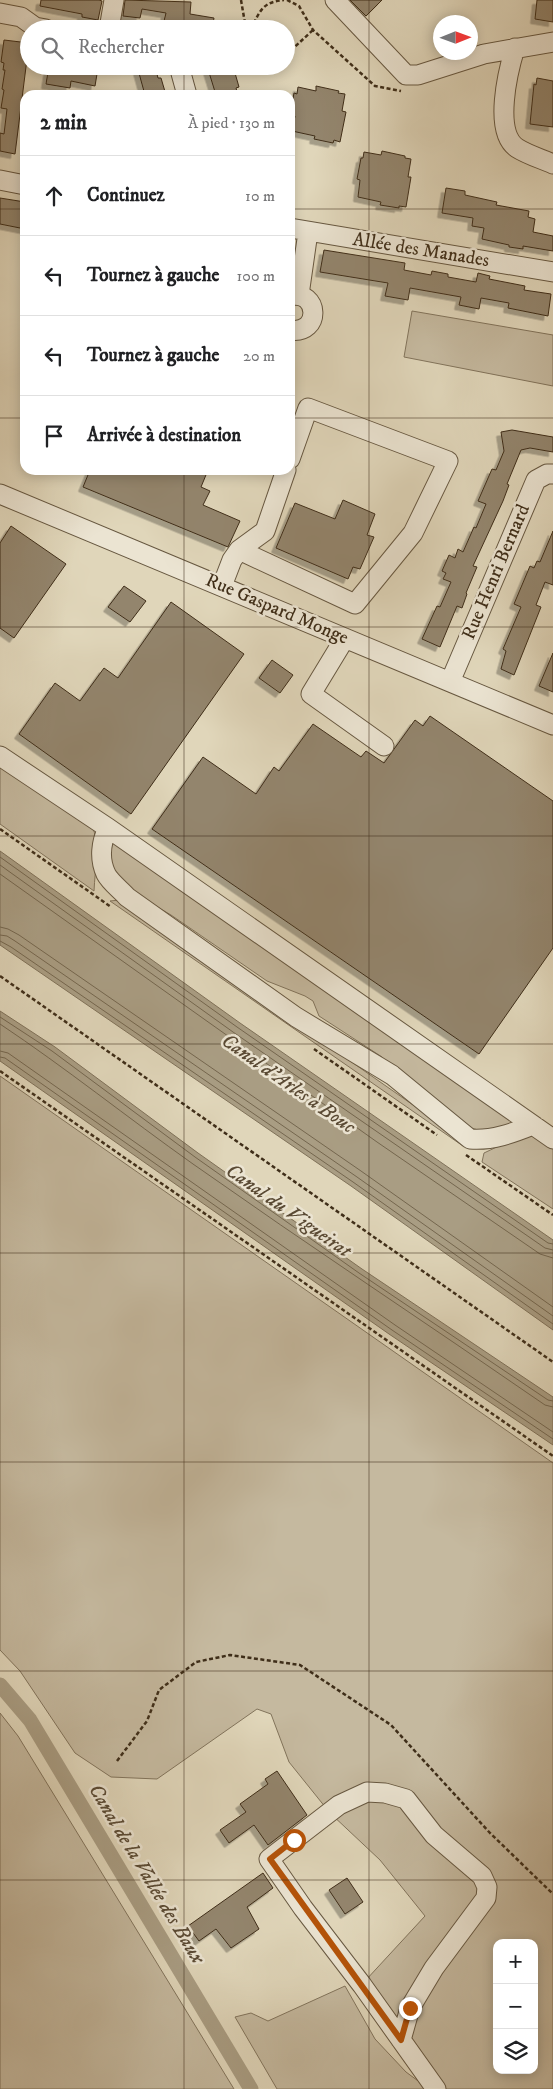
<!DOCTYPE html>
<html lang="fr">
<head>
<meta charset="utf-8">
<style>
	:root { --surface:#fff; --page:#f6f6f6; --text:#202124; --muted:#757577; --line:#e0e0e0 }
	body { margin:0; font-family:"IM FELL DW Pica",serif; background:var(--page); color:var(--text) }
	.controls { position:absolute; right:15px; bottom:15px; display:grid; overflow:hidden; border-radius:10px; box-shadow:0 2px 12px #0003 }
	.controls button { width:45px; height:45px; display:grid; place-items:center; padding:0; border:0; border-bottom:1px solid var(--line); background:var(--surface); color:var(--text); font:25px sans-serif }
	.compass { position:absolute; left:433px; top:15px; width:45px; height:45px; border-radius:50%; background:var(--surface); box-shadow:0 2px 12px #0003; rotate:89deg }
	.stop { position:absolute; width:15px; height:15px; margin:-11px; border:4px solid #b45309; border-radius:50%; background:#fff }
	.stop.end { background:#b45309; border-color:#fff; box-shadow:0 1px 5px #0008 }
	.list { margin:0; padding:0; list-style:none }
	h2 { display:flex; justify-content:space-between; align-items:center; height:65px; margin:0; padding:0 20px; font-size:21px }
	h2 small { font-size:16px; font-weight:400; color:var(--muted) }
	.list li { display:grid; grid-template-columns:32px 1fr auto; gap:15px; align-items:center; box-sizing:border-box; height:80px; padding:0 20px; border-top:1px solid var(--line) }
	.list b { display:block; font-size:19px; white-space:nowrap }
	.list em { font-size:16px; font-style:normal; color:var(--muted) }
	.icon { flex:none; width:28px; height:28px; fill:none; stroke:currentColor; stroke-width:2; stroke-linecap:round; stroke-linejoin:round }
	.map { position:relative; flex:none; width:553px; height:2089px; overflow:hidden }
	.search { position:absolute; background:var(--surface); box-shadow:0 2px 12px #0003; left:20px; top:20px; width:275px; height:55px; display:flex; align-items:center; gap:12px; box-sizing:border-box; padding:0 18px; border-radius:28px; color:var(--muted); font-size:19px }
	.panel { position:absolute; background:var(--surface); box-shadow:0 2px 12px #0003; left:20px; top:90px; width:275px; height:385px; border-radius:15px }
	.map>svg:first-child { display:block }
	.green { fill:#c5b99f; stroke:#82745c; fill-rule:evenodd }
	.water { fill:#a99d83; stroke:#7f7159 }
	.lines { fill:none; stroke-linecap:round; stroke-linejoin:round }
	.shore { stroke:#74664e; stroke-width:1 }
	.canal { stroke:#a99d83; stroke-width:15 }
	.building { fill:#93856d; stroke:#3f2e19; filter:url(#shadow) }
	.minor-casing { stroke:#675841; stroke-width:21 }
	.path { stroke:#3f2e19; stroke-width:2.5; stroke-dasharray:4 2.5; stroke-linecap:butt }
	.minor { stroke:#ebe4d2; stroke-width:19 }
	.route { stroke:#b45309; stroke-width:6 }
	.grid { fill:none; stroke:#3f2e19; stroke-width:1; stroke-opacity:0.55 }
	.labels { text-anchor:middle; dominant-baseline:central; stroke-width:5; stroke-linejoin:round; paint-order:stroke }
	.street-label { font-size:19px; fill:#3f2e19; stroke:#ebe4d2 }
	.water-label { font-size:20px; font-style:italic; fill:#5a4a34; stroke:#ebe4d2 }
</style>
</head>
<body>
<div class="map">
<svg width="553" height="2089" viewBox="0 0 553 2089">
	<defs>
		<filter id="shadow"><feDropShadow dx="-4.5" dy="4.5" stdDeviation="0" flood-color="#0004"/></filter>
	</defs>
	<rect width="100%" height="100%" fill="#e0d6ba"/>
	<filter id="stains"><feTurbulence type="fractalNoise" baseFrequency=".004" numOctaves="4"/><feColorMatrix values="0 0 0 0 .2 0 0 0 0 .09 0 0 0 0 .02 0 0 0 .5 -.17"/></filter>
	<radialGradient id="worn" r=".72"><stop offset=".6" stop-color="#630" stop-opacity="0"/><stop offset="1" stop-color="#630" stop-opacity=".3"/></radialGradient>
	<path class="green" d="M412,311l141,24v51l-149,-29z
		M0,760l92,65c8,20 3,44 2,66l-94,-67z
		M112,841l402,280 -7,8 -25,2 -11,-3 -64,-45 -25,-26 -63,-41 -6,-15 -8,-5 -38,-15 -96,-66 -41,-24 -19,-21 -5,-23z
		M120,900l346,242 -3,4 -353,-245z
		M0,1076l553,387v626h-112l-76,-108 60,-65 -45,-56 -50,-47 -41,-51 -18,-48 -14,-5 -100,70 -46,-2 -36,-24 -55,-82 -20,-21zM497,1943h37v127h-37z
		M530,1134l23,13v62l-71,-47 2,-9 36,-17z
		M0,1713l18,23 216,353h-234z
		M345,1986l30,53 31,33 23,17h-152l-42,-72 16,-4 17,8z"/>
	<path class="water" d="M0,851l240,172 313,217v90l-202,-144 -351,-241z
		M0,1011l55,36 143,106 164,116 191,128v48l-164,-111 -389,-273z"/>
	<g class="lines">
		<path class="shore" d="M0,857l237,170 311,216 5,1
			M0,865l233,167 312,216 8,2
			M0,874l377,268 163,112 13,4
			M0,927l8,2 11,6 342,236 192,136
			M0,935l7,1 8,5 342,236 196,139
			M0,941l11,6 342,235 200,142
			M0,1017l52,34 143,106 164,116 189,127 5,1
			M0,1024c66,44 128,94 193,140 116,82 235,160 352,241l8,2
			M0,1051l8,2 387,272 158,107
			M0,1057l5,1 387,272 161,109"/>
		<path class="canal" d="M0,1685l30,35 221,369"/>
	</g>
	<path class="building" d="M41,0h58l3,1 -4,19 -16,-3v-3l-42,-8z
		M125,0l66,2 -1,12 24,4 -2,11h-25l1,-3 -24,-5 2,-8 -24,-4 -2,9 -17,-2z
		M350,0h32l-16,16z
		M537,0h16v22l-18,-3z
		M4,40l25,3 -14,111 -15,-3v-18l4,1 3,-25 -6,-1 3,-18 -2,-1 3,-19h-2l1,-7 -3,-1z
		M49,66l49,2 -3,18 -24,-5 -1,7 -24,-4z
		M137,66h11l2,6 6,-2 2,8h3l5,17h-21z
		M207,66h26l6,21 -3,1 2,7h-22z
		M537,78l16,3v46l-23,-3 4,-40 2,1z
		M316,86l23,5 -1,2 7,1 -3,17 4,1 -6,30 -6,-2 -1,3 -19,-4 1,-3 -23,-5 3,-15 -5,-1 4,-22 3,1 1,-7 18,4z
		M382,151l23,5v2l6,1 -3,18h3l-5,30 -7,-1v2l-19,-3 1,-3 -23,-5 2,-17 -3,-1 4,-21h2l1,-6 17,3z
		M446,188l19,3v4l32,7 -1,3 33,6 -1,6 7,2 -2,13 20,4v15l-30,-5v3l-14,-2v-2l-27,-6 2,-11 -12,-2 1,-8 -31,-5z
		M0,198l25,4v27l-25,-5z
		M324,250l81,13 -1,7 27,5 1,-4 16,3v3l28,5 2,-9 12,3 -1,3 36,7 -1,4 27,4 -3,22 -40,-8 1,-5 -28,-5 -2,11 -20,-4 2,-8 -51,-9 -2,12 -23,-4 3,-13 -68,-11z
		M512,430l41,7v15l-23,-4 -9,2 -14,34 2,1 -6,16 -30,65 4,1 -11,26 1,1 -5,14 -5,-2 -17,41 -18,-8 15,-33 3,1 11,-25 -8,-3 3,-6 -4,-2 7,-16 6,3 3,-9 5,3 11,-25 2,1 10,-24 -8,-3 14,-32 4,1 8,-19 -3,-19z
		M90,470h118l-7,17 9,4 -7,14 37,16 -12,26 -145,-60z
		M343,500l32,14 -8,21 7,2 -14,32 -7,-2 -5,12 -72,-31 19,-45 40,16z
		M11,526l55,38 -52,74 -14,-10v-85z
		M553,531v54l-8,-3 -9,23 5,2 -27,68 -13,-6 5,-18 -3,-2 18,-42 -7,-3 16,-38 4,2 3,-7 3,1z
		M124,586l22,15 -16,21 -22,-15z
		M171,602l73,52 -113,160 -112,-80 36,-51 25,18 24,-33 14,10z
		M553,653v39l-14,-6z
		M272,660l21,15 -13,18 -21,-15z
		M430,716l123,85v147l-74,106 -327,-225 51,-72 53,37 18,-27 5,4 34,-47 48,33 5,-6 18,12 31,-43 8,6z
		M277,1771l30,44 -39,30 -14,-20 -25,18 -9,-13 26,-18 -6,-8 28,-20 -3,-5z
		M263,1873l10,15 -26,19 12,22 -28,19 -15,-19 -17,12 -11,-15z
		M347,1878l16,24 -18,12 -16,-24z"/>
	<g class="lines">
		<defs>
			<path id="minor" d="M335,0l71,75h12l66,-21 69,-12
				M0,13l21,4 14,10 11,2
				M109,29l5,-29
				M515,48c-7,23 -22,84 2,100 11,7 25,11 36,16
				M179,66l8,29
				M0,180l25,5
				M290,228l263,44
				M299,295l9,-63
				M290,296c29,-7 32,39 0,34
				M0,494l553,231
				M239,550l116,54 58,-71 35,-72 -140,-53 -18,51
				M222,586l10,-26 7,-10 26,-19 21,-61
				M345,638l-34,56 73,52
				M450,682l86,-202 11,-6h6
				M0,756l108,72 445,311
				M108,828c-7,14 -9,31 -2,46 4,8 15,16 21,23l169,120 96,58 78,64c22,2 43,-6 63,-14
				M401,2040l9,-32 24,-40 52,-70 1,-11 -5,-11 -48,-41 -28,-36 -21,-6 -18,-1 -28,13 -70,54 34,49 59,77 74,104"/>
		</defs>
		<use href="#minor" class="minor-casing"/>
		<path class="path" d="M241,0l5,29
			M287,0l12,6 14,24 62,56 26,5
			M251,29c9,-18 11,-27 33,-29
			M286,55l27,-25
			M0,829l111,78
			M0,976l553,386
			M314,1049l123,86
			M0,1071l553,385
			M466,1155l87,60
			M117,1761l30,-40 12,-31 37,-28 34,-7 70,10 91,60 99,108 63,61"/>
		<use href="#minor" class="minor"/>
	</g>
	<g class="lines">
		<path class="route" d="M294,1840l-24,19 131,181 9,-32"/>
	</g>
	<path class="grid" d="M184,0v29M369,0v2089M184,66v29M0,209h25M290,209h263M0,418h25M290,418h263M184,470v1619M0,627h553M0,836h553M0,1044h553M0,1253h553M0,1462h553M0,1671h553M0,1880h553"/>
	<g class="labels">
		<g class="street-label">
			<text transform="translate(421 250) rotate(9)">Allée des Manades</text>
			<text transform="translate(496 572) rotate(-67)">Rue Henri Bernard</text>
			<text transform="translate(277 609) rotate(23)">Rue Gaspard Monge</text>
		</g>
		<g class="water-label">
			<text transform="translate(288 1084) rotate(35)">Canal d'Arles à Bouc</text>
			<text transform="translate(288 1211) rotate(35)">Canal du Vigueirat</text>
			<text transform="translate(146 1874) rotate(59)">Canal de la Vallée des Baux</text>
		</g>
	</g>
	<rect width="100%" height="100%" filter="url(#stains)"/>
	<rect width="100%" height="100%" fill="url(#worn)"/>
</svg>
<div class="controls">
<button>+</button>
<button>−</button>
<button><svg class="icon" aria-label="layers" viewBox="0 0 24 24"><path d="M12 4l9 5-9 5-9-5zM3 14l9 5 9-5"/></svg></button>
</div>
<svg class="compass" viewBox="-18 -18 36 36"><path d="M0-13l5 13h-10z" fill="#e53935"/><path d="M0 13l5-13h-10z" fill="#757577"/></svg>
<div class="stop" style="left:294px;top:1840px"></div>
<div class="stop end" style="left:410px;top:2008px"></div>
<div class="search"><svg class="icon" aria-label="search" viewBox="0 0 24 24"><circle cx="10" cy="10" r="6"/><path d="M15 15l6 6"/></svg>Rechercher</div>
<section class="panel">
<h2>2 min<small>À pied · 130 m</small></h2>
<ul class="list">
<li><svg class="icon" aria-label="ahead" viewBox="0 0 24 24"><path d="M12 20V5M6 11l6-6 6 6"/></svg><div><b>Continuez</b></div><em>10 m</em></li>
<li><svg class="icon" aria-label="left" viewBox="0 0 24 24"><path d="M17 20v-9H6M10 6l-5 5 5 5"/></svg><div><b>Tournez à gauche</b></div><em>100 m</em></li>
<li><svg class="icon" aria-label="left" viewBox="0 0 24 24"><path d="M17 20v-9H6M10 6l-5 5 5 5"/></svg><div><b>Tournez à gauche</b></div><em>20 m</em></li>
<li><svg class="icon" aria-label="arrive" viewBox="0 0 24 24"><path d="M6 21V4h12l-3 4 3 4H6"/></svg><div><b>Arrivée à destination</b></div></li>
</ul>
</section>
</div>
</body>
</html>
